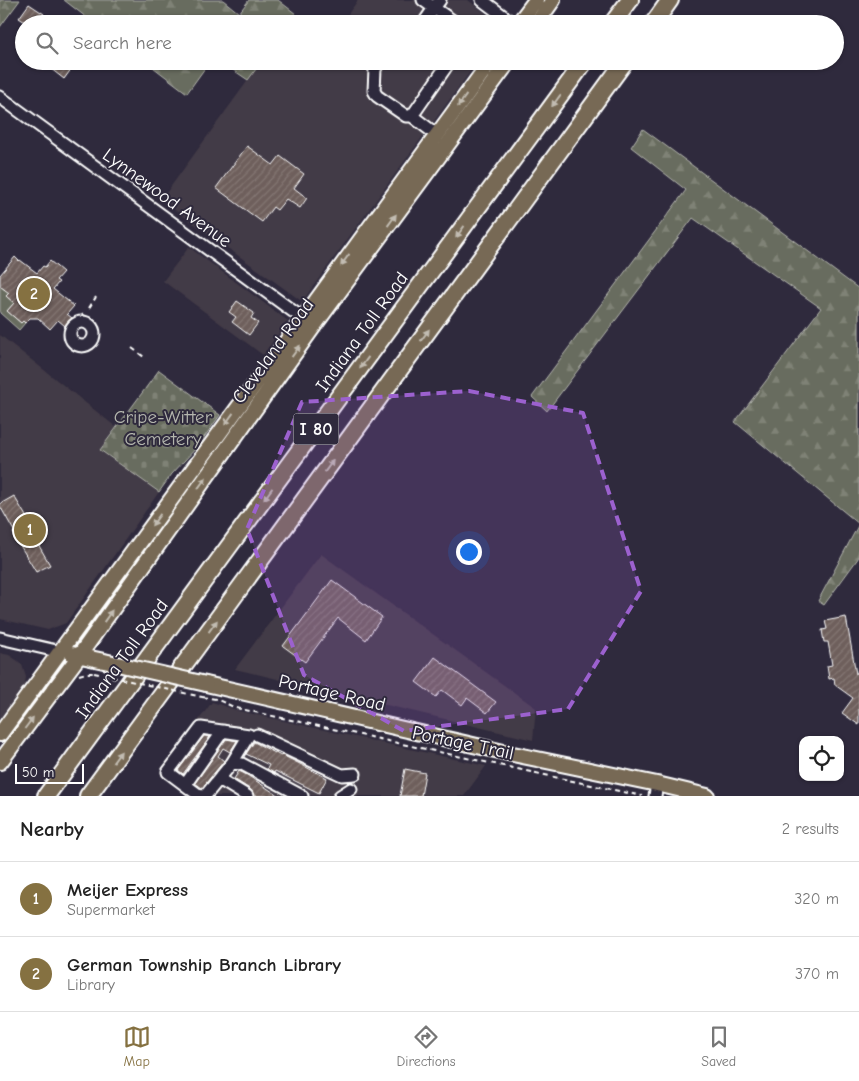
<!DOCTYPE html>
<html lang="en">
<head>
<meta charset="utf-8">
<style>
	:root { --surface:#fff; --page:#f2f2f2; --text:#222; --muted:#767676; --line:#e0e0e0; --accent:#857141 }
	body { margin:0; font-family:"Comic Neue",sans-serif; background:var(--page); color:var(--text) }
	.controls { position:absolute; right:15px; bottom:15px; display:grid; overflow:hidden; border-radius:10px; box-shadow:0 1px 4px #0004 }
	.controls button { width:45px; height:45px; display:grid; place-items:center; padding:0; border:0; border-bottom:1px solid var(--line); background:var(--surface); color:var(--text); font:25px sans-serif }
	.scale { position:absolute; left:15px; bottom:12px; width:69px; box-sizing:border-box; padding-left:5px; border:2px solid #fff; border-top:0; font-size:14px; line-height:18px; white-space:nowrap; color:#fff; -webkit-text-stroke:4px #2f2a3d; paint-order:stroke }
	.you { position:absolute; left:468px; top:551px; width:18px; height:18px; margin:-12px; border:4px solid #fff; border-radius:50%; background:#1a73e8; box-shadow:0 0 0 8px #1a73e833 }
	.badge { display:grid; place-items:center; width:32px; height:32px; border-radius:50%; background:var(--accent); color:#fff; font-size:16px; font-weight:700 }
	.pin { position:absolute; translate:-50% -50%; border:2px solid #fff; box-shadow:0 1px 5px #0006 }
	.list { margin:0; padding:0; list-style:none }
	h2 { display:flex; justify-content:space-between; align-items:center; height:65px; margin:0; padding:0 20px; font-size:21px }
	h2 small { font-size:16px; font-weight:400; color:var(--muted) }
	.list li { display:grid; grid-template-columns:32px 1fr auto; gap:15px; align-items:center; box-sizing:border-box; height:75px; padding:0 20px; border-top:1px solid var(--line) }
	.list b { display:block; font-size:19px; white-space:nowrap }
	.list p { margin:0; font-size:16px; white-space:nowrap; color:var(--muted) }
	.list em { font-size:16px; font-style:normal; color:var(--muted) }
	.icon { flex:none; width:28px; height:28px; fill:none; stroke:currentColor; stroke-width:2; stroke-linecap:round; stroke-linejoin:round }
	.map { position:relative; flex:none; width:859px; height:796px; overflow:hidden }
	.search { position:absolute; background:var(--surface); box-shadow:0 1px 4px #0004; left:15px; right:15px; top:15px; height:55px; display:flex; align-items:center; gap:12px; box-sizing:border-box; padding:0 18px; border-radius:28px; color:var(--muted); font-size:19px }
	.sheet { height:215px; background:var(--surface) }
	nav { display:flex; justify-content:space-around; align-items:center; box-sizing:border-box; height:70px; border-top:1px solid var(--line); background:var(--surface); font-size:14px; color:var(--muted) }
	nav a { display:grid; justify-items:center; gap:2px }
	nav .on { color:var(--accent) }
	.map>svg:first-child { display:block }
	.built { fill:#423a46 }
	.forest { fill:url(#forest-firs); stroke:#b4b6ae }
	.cemetery { fill:url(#cemetery-stones); stroke:#b4b6ae }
	.garden { fill:#686c5e; stroke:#b4b6ae }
	.building { fill:url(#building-hatch); stroke:#fff }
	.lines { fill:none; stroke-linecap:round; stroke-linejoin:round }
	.minor-casing { stroke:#fff; stroke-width:15 }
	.major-casing { stroke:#fff; stroke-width:18 }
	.highway-casing { stroke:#fff; stroke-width:20 }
	.path { stroke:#fff; stroke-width:2; stroke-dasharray:5 4; stroke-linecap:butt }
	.minor { stroke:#2f2a3d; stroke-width:11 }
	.major { stroke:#776954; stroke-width:14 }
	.highway { stroke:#776954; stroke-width:16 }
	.major-bridge-casing { stroke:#fff; stroke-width:18; stroke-linecap:butt }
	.path-bridge { stroke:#fff; stroke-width:2; stroke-dasharray:5 4; stroke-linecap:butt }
	.major-bridge { stroke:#776954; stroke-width:14 }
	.oneway { fill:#c2bcb2 }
	.marked { fill:#9c61cf; fill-opacity:0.2; stroke:#9c61cf; stroke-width:4; stroke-dasharray:10 6; stroke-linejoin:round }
	.labels { text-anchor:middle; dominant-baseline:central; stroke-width:4; stroke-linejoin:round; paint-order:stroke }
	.shield { fill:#2f2a3d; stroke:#c1bfc5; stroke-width:1 }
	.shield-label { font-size:18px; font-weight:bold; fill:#fff }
	.street-label { font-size:19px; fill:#fff; stroke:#2f2a3d }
	.park-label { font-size:19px; fill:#b4b6ae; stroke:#2f2a3d }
</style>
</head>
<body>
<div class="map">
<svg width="859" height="796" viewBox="0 0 859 796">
	<defs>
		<pattern id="forest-firs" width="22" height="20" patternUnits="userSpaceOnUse" patternTransform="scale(1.25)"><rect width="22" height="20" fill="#686c5e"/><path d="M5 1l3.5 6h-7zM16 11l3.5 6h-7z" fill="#7f8276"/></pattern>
		<pattern id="cemetery-stones" width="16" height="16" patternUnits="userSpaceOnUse" patternTransform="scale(1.25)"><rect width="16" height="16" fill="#686c5e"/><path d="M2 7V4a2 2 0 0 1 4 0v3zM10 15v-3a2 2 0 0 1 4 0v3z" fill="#7f8276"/></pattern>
		<pattern id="building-hatch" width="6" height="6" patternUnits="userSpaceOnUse" patternTransform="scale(1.25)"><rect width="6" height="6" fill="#6e5f5b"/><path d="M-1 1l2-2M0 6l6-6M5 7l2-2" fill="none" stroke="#847774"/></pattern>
	</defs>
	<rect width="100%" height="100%" fill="#2f2a3d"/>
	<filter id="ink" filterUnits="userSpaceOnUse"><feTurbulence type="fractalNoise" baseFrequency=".02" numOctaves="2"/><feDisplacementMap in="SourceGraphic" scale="10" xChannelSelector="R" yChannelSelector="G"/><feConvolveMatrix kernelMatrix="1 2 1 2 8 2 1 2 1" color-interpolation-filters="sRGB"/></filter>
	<g filter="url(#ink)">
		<path class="built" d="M358,0h110l32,24h-159z
			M262,61h39l8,6 5,-6h164l-174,238 -4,1 -139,-100z
			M189,247l99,74 -25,34 -100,-74z
			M0,335l116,92 -16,23 59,42 -93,131 -18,7 -48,-11z
			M321,554l215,154 -3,32 -298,-71z
			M0,653l9,2 9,6 4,4 4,12 -2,11 -24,35z
			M212,702l27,9 247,55 -22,30h-272l-32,-23z"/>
		<path class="forest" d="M0,0h20l-20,27z
			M64,0h159l16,13 10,-13h29l18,14 -7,10h-194z
			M145,61h65l-23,32z
			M220,61h42l-14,19z
			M643,129l216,160v268l-35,48 -6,-4 41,-77 -124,-102 86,-114 -128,-90 -146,193 -15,-14 154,-207 -55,-43z"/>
		<path class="cemetery" d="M159,370l61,45 -23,32 -25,27 -13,18 -59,-42z"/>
		<path class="garden" d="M0,286l5,4 2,-1 3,3 -4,4 8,7 -7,8 14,12 2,-2 2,2 -6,7 -19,-17z"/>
		<path class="building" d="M29,4l15,10 -7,9 -8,-6 -4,5 -6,-4z
			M41,61h23l8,7 -8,11z
			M247,146l26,19 7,-9 24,18 -10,14 13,10 -7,10 -14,-9 -9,11 -4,-3 -11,15 -46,-34z
			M15,257l4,4 1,-1 17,13 6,-7 2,1 5,-6 13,11 -7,8 3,2 -6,7 21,17 -7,8 5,4 -7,8 -7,-6 -8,9 -12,-11h-8l-5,5 -2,-2 -2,2 -14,-12 7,-8 -8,-7 3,-3 -9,-7v-11z
			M237,301l17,12 -3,5 7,5 -9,12 -17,-13 4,-5 -7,-5z
			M14,496l16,27 11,-6 7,12 -14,8 16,28 -14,7 -18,-30 -5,-9 1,-2 -14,-25v-2z
			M332,580l50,37 -16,23 -28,-22 -33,44 -22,-16z
			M846,617l10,57 3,-5v56l-17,-12 11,-15 -18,-13 -1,-7 -5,1 -2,-13 5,-1 -4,-23h-4l-2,-12 5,-1 -2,-8z
			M435,657l61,45 -9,11 -20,-15 -5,7 -20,-15 -6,7 -20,-15z
			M204,736l6,1 -27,37 -5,-4z
			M226,739l11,2 -7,11 -7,-4 -5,8 6,5 -22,27 -7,-5z
			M254,742l27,14 1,-1 18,9 27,14 -8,15 -44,-22 -1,2 -7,-4 2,-4 -23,-11z
			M405,769l20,4 -4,23h-21z
			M239,771l8,4 32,21h-25l-3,-6 -17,-11z"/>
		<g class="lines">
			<defs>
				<path id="minor" d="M423,0l11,8 6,-8
					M482,0l32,24
					M423,24l11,-16 23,16
					M380,61l-5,8 -1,22 3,5 29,20h6l38,-55
					M0,97l309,226
					M412,116l25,19
					M70 334a12 12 0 1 1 24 0a12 12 0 1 1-24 0Z
					M0,638l61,14
					M257,735l85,40 13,-1
					M232,763l10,1 60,32
					M219,779l28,17
					M185,785l38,-54
					M200,796l-32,-24 33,-44 48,7 -17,28 -27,33
					M340,796l11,-7
					M655,796l2,-12"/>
				<path id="major" d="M518,24l18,-24
					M536,24l17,-24
					M72,654l32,7
					M206,684l302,69 149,31 50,12
					M0,734l491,-673
					M0,762l79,-106 235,-330 195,-265"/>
				<path id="highway" d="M612,24l18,-24
					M653,24l17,-24
					M46,796l539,-735
					M88,796l537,-735"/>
			</defs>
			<use href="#minor" class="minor-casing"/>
			<use href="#major" class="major-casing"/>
			<use href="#highway" class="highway-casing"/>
			<path class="path" d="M89,308l7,-11
				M83,314l-2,4 3,4
				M71,324l3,2
				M132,348l12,9
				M79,675l7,-2h8
				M202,697l14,2 20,9 406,88"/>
			<use href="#minor" class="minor"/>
			<use href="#major" class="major"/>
			<use href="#highway" class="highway"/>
			<defs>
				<path id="major-bridge" d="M104,661l102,23"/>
			</defs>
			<use href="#major-bridge" class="major-bridge-casing"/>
			<path class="path-bridge" d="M94,673l108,24"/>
			<use href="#major-bridge" class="major-bridge"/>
		</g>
		<defs><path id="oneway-solid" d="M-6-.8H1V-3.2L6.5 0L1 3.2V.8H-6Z" transform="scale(1.25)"/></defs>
		<g class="oneway">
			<use href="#oneway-solid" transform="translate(462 101) rotate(126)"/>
			<use href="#oneway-solid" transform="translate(556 101) rotate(126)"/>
			<use href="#oneway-solid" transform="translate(392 220) rotate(-54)"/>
			<use href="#oneway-solid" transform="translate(460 232) rotate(126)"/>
			<use href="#oneway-solid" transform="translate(345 260) rotate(126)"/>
			<use href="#oneway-solid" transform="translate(425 335) rotate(-54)"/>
			<use href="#oneway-solid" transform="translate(296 351) rotate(-54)"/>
			<use href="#oneway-solid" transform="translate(364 363) rotate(126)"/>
			<use href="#oneway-solid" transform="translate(229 419) rotate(126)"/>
			<use href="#oneway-solid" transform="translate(329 466) rotate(-54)"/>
			<use href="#oneway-solid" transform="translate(202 483) rotate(-54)"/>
			<use href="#oneway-solid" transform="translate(268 494) rotate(126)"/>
			<use href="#oneway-solid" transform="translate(156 520) rotate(126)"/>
			<use href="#oneway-solid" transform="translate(108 616) rotate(-55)"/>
			<use href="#oneway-solid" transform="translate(213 626) rotate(-54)"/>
			<use href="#oneway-solid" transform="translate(29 723) rotate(-53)"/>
			<use href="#oneway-solid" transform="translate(117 757) rotate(-54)"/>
		</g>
	</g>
	<path class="marked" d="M469,391l114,22 58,178 -73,118 -164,22 -100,-56 -57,-146 55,-127z"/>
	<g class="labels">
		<rect class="shield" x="293.5" y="413.5" width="45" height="31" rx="4"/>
		<g class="shield-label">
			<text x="316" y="429">I 80</text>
		</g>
		<g class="street-label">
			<text transform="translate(167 198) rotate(36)">Lynnewood Avenue</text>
			<text transform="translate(362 332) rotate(-54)">Indiana Toll Road</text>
			<text transform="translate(273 351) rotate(-54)">Cleveland Road</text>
			<text transform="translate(122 659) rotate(-54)">Indiana Toll Road</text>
			<text transform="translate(332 693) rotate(13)">Portage Road</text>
			<text transform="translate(463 743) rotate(12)">Portage Trail</text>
		</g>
		<g class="park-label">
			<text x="163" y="417">Cripe-Witter<tspan x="163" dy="22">Cemetery</tspan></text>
		</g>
	</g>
</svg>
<div class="controls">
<button><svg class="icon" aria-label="locate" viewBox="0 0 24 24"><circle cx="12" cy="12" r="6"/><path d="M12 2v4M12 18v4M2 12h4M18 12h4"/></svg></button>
</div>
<div class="scale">50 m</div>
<div class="you"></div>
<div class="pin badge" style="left:30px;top:530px">1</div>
<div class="pin badge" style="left:34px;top:294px">2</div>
<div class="search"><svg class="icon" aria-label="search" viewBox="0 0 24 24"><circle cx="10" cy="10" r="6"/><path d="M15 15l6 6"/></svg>Search here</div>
</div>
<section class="sheet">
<h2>Nearby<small>2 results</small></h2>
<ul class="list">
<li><span class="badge">1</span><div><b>Meijer Express</b><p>Supermarket</p></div><em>320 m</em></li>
<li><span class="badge">2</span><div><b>German Township Branch Library</b><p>Library</p></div><em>370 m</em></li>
</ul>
</section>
<nav>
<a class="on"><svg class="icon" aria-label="map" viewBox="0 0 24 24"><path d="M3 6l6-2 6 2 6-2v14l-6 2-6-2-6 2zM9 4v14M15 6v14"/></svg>Map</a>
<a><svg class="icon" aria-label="directions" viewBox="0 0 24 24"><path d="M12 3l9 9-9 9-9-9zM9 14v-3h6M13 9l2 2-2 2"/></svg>Directions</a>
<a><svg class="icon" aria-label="saved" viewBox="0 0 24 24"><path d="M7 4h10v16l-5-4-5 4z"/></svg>Saved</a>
</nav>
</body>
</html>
